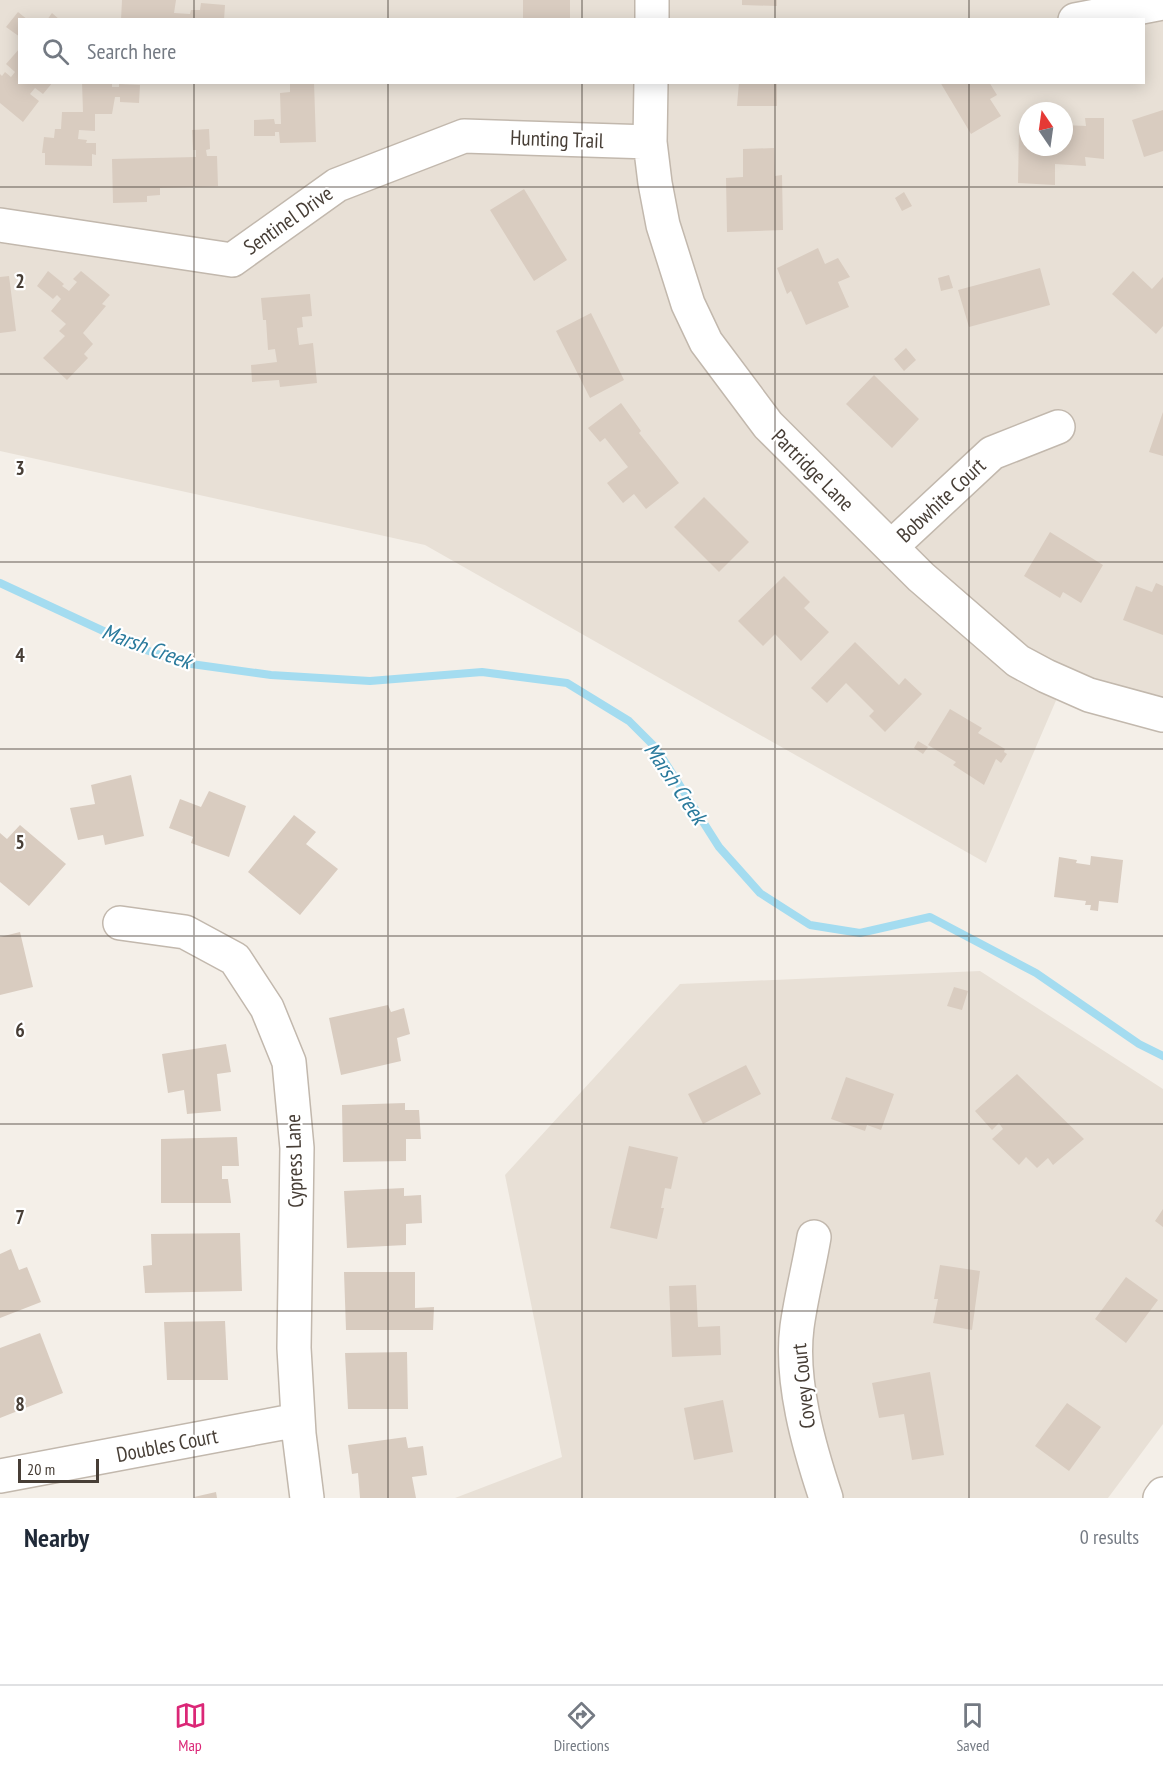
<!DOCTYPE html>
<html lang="en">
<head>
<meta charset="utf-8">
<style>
	:root { --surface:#fff; --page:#f6f6f7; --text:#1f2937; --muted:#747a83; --line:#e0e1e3; --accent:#db2777 }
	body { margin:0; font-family:"PT Sans Narrow",sans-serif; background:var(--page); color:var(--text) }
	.compass { position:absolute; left:1019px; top:102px; width:54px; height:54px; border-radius:50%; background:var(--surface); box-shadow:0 3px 15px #0003; rotate:347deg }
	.scale { position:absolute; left:18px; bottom:15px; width:81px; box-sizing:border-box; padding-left:6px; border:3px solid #473e36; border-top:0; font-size:16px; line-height:21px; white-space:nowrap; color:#473e36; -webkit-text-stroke:4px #fff; paint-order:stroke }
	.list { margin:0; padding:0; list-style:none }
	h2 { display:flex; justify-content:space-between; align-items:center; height:78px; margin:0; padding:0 24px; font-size:26px }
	h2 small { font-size:20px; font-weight:400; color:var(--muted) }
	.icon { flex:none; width:33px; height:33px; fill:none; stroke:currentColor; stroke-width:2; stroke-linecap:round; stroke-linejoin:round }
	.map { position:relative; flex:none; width:1163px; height:1498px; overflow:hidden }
	.search { position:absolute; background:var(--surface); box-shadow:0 3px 15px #0003; left:18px; right:18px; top:18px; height:66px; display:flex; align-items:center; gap:15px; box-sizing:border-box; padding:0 21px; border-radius:0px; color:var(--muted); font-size:22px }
	.sheet { height:186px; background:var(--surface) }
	nav { display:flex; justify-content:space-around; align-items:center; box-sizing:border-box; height:84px; border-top:2px solid var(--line); background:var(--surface); font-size:16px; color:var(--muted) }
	nav a { display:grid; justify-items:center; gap:3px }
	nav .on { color:var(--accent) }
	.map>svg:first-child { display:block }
	.residential { fill:#e8e0d6; fill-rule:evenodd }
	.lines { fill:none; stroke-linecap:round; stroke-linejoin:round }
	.stream { stroke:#a4dcf0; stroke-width:8 }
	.building { fill:#d9ccc0 }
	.minor-casing { stroke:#c2b8ad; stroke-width:36 }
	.tertiary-casing { stroke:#c2b8ad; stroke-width:36 }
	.minor { stroke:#fff; stroke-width:33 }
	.tertiary { stroke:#fff; stroke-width:33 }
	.grid { fill:none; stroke:#473e36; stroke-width:1.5; stroke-opacity:0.55 }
	.labels { text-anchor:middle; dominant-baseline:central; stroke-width:4.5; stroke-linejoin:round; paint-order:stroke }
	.street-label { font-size:21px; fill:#473e36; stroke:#fff }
	.water-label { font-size:22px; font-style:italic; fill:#2a7a9c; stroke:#fff }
	.grid-label { font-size:20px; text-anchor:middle; font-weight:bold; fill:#473e36; stroke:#fff; stroke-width:4.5; stroke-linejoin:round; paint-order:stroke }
</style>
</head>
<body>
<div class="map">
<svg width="1163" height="1498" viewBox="0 0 1163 1498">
	<rect width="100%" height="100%" fill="#f4efe8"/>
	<path class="residential" d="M0,0h1163v696l-96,-21 -81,188 -561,-318 -425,-94zM20,20h1124v62h-1124zM1028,111h36v36h-36z
		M980,971l183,118v335l-55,74h-653l107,-41 -57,-282 175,-191z"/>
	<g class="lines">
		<path class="stream" d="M0,583l140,65 44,15 87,12 99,6 112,-9 85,11 62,38 27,27 63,99 41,46 50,32 50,8 70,-16 106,56 103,71 24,12"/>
	</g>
	<path class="building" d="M122,0h54l-2,13 16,1 1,-4h9l1,-7 24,2 -1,15h-103z
		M523,0h47v20h-47z
		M742,0h35v6l-35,-1z
		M18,12l10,8h-8v17l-14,-10z
		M52,13l8,7h-13z
		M20,48v34h33l-10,12 -8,-6 -5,6 9,7 -16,21 -23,-19v-29l2,2 3,-4 6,5 4,-5 -9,-8z
		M82,82h30v5h7v-3l21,1 -1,18 -19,-1v-5h-5l-3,17h-17v17l-16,-1 -1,9 9,1 -1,3h10v12l-4,-1v12l-47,-1v-12h-3l2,-16 10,1 1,-9h6l1,-17h21z
		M290,82h24l2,60 -36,1 -1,-11h-4v4h-21v-16l20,-1 1,5h6l-1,-31 10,-1z
		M739,82h38v24h-40z
		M940,82h49l8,13 -7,4 11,17 -30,18z
		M1163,110v41l-19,6 -12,-37z
		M1085,118h19v41l-19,-2 1,9 -31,-2v21l-37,-2 1,-55h9v19h36v-22l22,1z
		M209,129l1,20 -4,1 1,6h10l1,30 -58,2v7l-13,1v6l-34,1 -1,-44 84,-2v-7h-3l-1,-20z
		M774,148l1,28 7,-1 1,55 -56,2 -1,-54 17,-1v-28z
		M524,189l43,71 -33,21 -44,-71z
		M904,192l8,14 -10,5 -7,-13z
		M818,248l7,16 13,-6 12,19 -12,5 11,25 -43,18 -15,-34 -4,3 -10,-26z
		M1040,268l10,37 -81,22 -11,-37z
		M48,271l16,13 -2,2 7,5 8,-9 -4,-3 8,-8 29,24 -8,9 4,2 -23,27 10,11 -9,10 4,4 -21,22 -24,-22 22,-22 -6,-5 7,-7 -15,-13 10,-12 -4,-4 -4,4 -16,-13z
		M1133,271l19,18 11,-12v49l-7,8 -44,-40z
		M949,275l4,13 -12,3 -3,-13z
		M9,276l7,55 -16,2v-56z
		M310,294l2,22 -10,1 1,10 -6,1 2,17 14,-2 4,40 -37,4 -1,-7 -27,2 -1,-17 26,-3 -2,-13 -7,1 -2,-30h-3l-2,-22z
		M591,313l33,67 -34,18 -34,-67z
		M906,348l10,12 -12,11 -10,-12z
		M874,375l45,44 -27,29 -46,-44z
		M621,403l20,28 -2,2 40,50 -33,26 -12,-15 -11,9 -16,-20 21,-16 -23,-29 -5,4 -12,-14z
		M1163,412v44l-14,-4z
		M704,497l45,45 -30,30 -45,-45z
		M1050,532l53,33 -22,38 -18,-11 -3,6 -36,-22z
		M784,576l26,26 -6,6 25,24 -28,29 -26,-27 -12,12 -25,-25z
		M1156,583l7,3v49l-40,-15 13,-34 16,6z
		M855,642l44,43 6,-7 17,16 -37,38 -16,-16 5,-5 -28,-28 -19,20 -16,-15z
		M950,709l32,19 -4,5 27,16 -1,3 3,2 -6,9 -5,-4 -12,26 -31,-20 3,-3 -28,-17z
		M918,741l10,6 -5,7 -9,-6z
		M131,775l13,61 -39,9 -2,-10 -25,5 -8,-32 25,-4 -4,-19z
		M209,791l37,15 -17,51 -38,-14 2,-6 -24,-9 11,-29 21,8z
		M294,815l22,17 -10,12 32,25 -38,46 -52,-43z
		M20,825l46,39 -37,42 -29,-24v-49l7,6z
		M1091,856l32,4 -5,43 -19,-2 -1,10 -8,-1 1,-5h-6l1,-4 -32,-4 5,-40 18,3 -1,3 14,2z
		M20,932l13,55 -33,8v-58z
		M954,987l14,4 -6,19 -15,-4z
		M388,1005l3,7 13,-4 6,26 -13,4 4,23 -60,14 -12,-57z
		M226,1044l5,28 -14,2 4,37 -34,3 -3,-24 -16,3 -6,-39z
		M746,1065l15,29 -58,30 -15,-30z
		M1017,1074l67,65 -31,26 -5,-7 -11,10 -11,-11 -7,8 -27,-26 11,-10 -4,-6 -7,7 -17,-19z
		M846,1077l48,17 -13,36 -14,-5 -2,6 -34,-12z
		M405,1103v7h14l2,29h-15v22l-63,1 -1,-57z
		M237,1137l2,29h-17v13h6l3,24h-70v-64z
		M629,1146l49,11 -7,32 -6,-1 -4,20h3l-7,31 -47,-11z
		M404,1188v8l17,-1 1,28 -16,1v21l-59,3 -3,-57z
		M1163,1209v18l-8,-6z
		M240,1233l2,58 -97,2 -2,-27 9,-1 -1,-31z
		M11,1249l8,21 8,-3 14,35 -41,16v-64z
		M940,1265l40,6 -8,59 -39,-7 5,-24h-4z
		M344,1272h71v36l19,-1 -1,23h-87z
		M1126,1277l32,23 -32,43 -31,-24z
		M696,1285l2,42 22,-1 1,29 -49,2 -3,-71z
		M225,1321l3,59h-61l-3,-58z
		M40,1333l23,60 -63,25v-70z
		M407,1352l1,57h-60l-3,-56z
		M930,1372l14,83 -32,5 -8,-46 -25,4 -7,-35z
		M723,1400l10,52 -39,8 -10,-52z
		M1067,1403l34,24 -32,44 -34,-25z
		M406,1437l2,11 15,-2 4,29 -15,2 4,21h-56l-2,-25 -6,1 -4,-29z
		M216,1492l1,6h-22l-1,-1z"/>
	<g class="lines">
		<defs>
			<path id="minor" d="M652,20v-20
				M1075,20l88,-17
				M651,82l-1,60 5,41 8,42 25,79 18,38 62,83 153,152 97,84 28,15 43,19 74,20
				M0,225l232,35 105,-75 127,-49 186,6
				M891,547l101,-94 66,-26
				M120,923l65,9 50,27 32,49 22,54 8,86 -3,200 5,86 8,64
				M814,1237c-5,30 -13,60 -17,90 -7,54 12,120 29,171
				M0,1476l298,-56"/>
			<path id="tertiary" d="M1160,1498l3,-4"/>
		</defs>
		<use href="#minor" class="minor-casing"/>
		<use href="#tertiary" class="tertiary-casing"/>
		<use href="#minor" class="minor"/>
		<use href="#tertiary" class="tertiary"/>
	</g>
	<path class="grid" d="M194,0v20M388,0v20M582,0v20M775,0v20M969,0v20M194,82v1416M388,82v1416M582,82v1416M775,82v1416M969,82v1416M0,187h1163M0,374h1163M0,562h1163M0,749h1163M0,936h1163M0,1124h1163M0,1311h1163"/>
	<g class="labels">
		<g class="street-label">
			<text transform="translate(557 139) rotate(2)">Hunting Trail</text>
			<text transform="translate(288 220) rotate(-35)">Sentinel Drive</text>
			<text transform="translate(813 470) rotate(45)">Partridge Lane</text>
			<text transform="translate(941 500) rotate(-43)">Bobwhite Court</text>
			<text transform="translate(294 1161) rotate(-92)">Cypress Lane</text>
			<text transform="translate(803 1386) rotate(-96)">Covey Court</text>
			<text transform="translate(167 1445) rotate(-11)">Doubles Court</text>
		</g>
		<g class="water-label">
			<text transform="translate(147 646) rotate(20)">Marsh Creek</text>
			<text transform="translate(676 783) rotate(56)">Marsh Creek</text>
		</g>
	</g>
	<g class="grid-label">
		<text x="20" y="288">2</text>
		<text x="20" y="475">3</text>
		<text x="20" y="662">4</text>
		<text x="20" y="849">5</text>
		<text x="20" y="1037">6</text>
		<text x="20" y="1224">7</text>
		<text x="20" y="1411">8</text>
	</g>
</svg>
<svg class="compass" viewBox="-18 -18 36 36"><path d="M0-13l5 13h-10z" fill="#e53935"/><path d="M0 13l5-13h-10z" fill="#747a83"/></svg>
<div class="scale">20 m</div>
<div class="search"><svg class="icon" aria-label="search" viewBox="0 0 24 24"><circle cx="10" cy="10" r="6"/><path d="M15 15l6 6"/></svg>Search here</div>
</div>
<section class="sheet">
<h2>Nearby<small>0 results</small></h2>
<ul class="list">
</ul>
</section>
<nav>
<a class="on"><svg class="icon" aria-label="map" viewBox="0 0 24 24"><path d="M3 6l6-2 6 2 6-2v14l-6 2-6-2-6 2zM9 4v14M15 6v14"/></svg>Map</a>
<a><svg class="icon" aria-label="directions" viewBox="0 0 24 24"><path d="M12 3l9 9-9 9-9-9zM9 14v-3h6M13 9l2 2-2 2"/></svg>Directions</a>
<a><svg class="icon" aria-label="saved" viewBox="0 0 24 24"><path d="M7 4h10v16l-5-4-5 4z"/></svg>Saved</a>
</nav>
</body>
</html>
